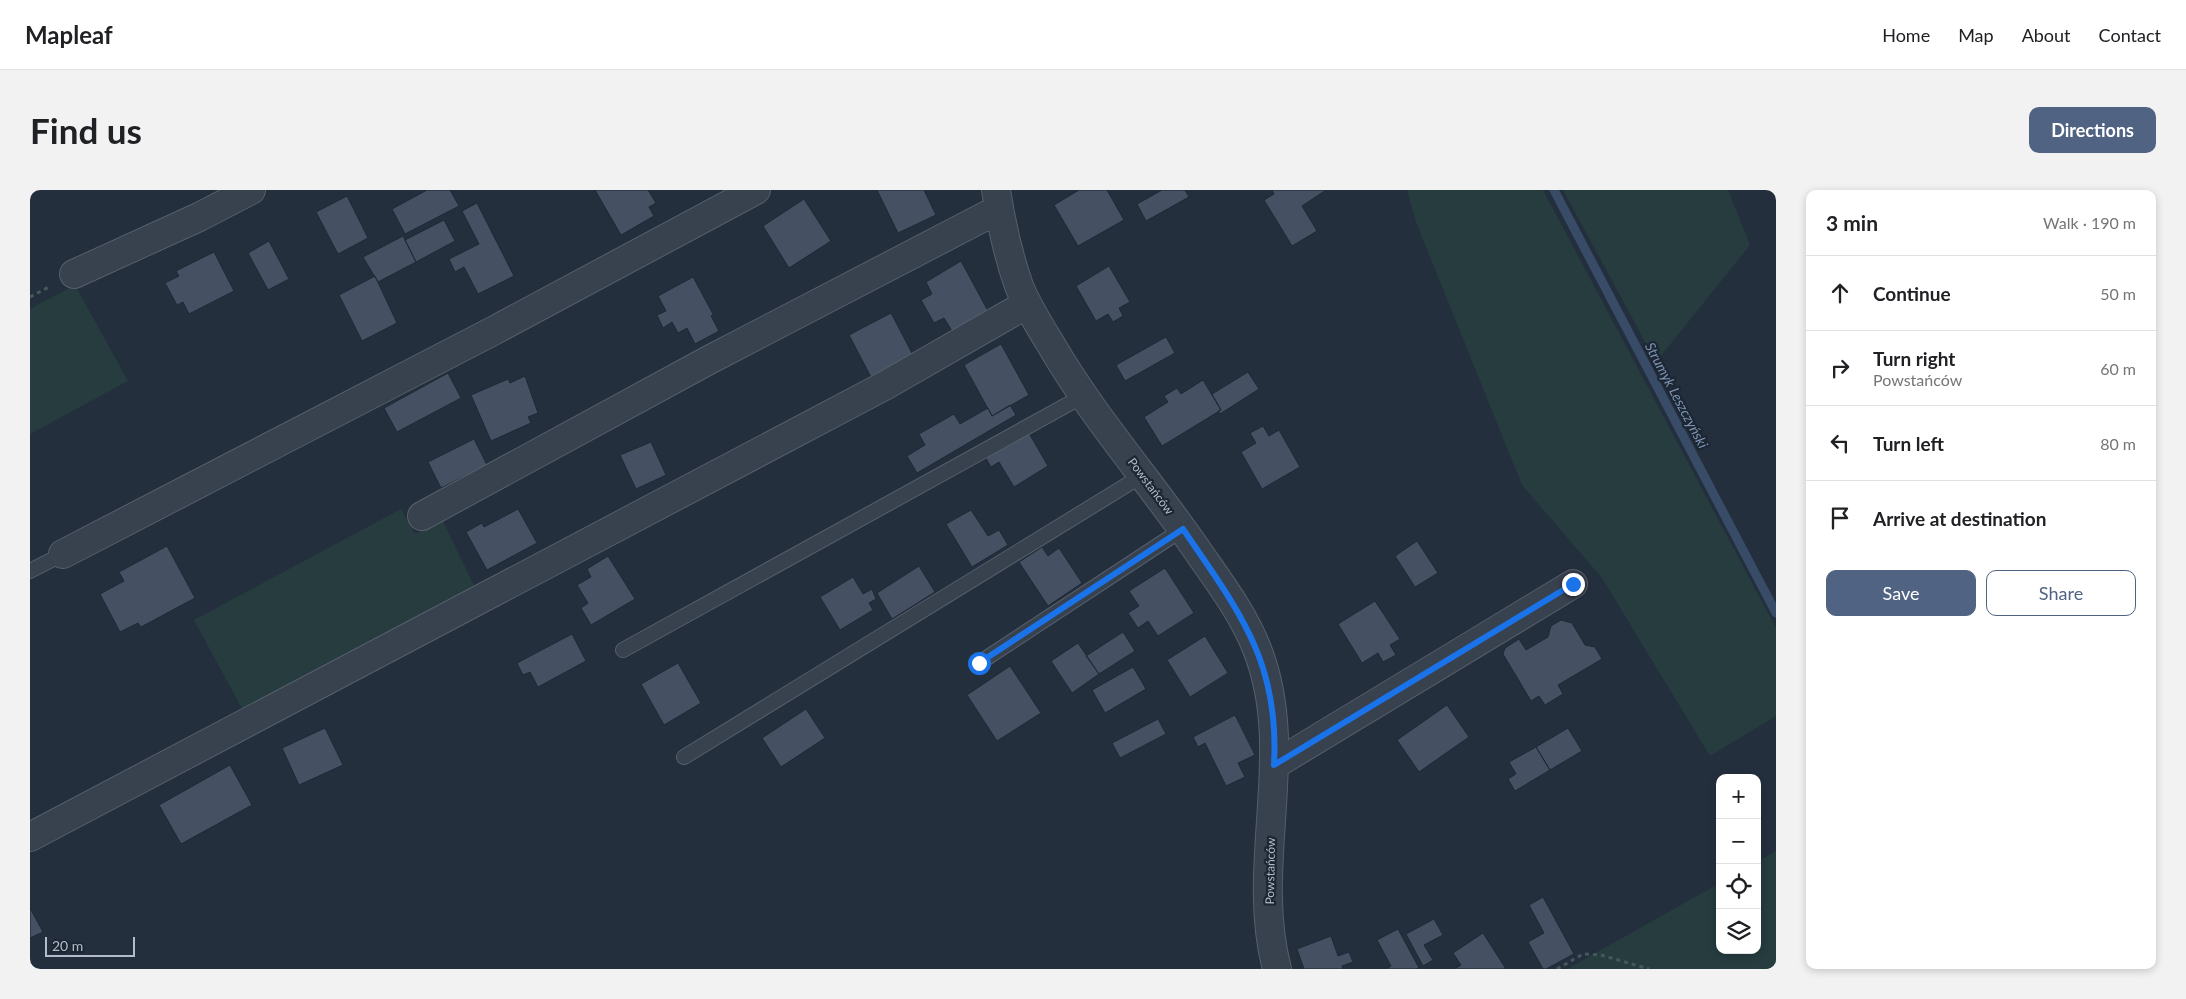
<!DOCTYPE html>
<html lang="en">
<head>
<meta charset="utf-8">
<style>
	:root { --surface:#fff; --page:#f2f2f2; --text:#202124; --muted:#757577; --line:#e0e0e0; --accent:#506383 }
	body { margin:0; font-family:Lato,sans-serif; background:var(--page); color:var(--text) }
	.controls { position:absolute; right:15px; bottom:15px; display:grid; overflow:hidden; border-radius:10px; box-shadow:0 2px 8px #0003 }
	.controls button { width:45px; height:45px; display:grid; place-items:center; padding:0; border:0; border-bottom:1px solid var(--line); background:var(--surface); color:var(--text); font:25px sans-serif }
	.scale { position:absolute; left:15px; bottom:12px; width:90px; box-sizing:border-box; padding-left:5px; border:2px solid #b4bcc9; border-top:0; font-size:14px; line-height:18px; white-space:nowrap; color:#b4bcc9; -webkit-text-stroke:4px #1d2633; paint-order:stroke }
	.stop { position:absolute; width:15px; height:15px; margin:-11px; border:4px solid #1a73e8; border-radius:50%; background:#fff }
	.stop.end { background:#1a73e8; border-color:#fff; box-shadow:0 1px 5px #0008 }
	.list { margin:0; padding:0; list-style:none }
	h2 { display:flex; justify-content:space-between; align-items:center; height:65px; margin:0; padding:0 20px; font-size:21px }
	h2 small { font-size:16px; font-weight:400; color:var(--muted) }
	.list li { display:grid; grid-template-columns:32px 1fr auto; gap:15px; align-items:center; box-sizing:border-box; height:75px; padding:0 20px; border-top:1px solid var(--line) }
	.list b { display:block; font-size:19px; white-space:nowrap }
	.list p { margin:0; font-size:16px; white-space:nowrap; color:var(--muted) }
	.list em { font-size:16px; font-style:normal; color:var(--muted) }
	.actions { display:flex; gap:10px; padding:15px 20px }
	.actions a { flex:1; padding:11px 0; border:1px solid var(--accent); border-radius:10px; text-align:center; font-size:18px; color:var(--accent) }
	.actions .main { background:var(--accent); color:#fff }
	.icon { flex:none; width:28px; height:28px; fill:none; stroke:currentColor; stroke-width:2; stroke-linecap:round; stroke-linejoin:round }
	.map { position:relative; flex:none; width:1746px; height:779px; overflow:hidden; border-radius:10px }
	header { display:flex; align-items:center; gap:30px; box-sizing:border-box; height:70px; padding:0 25px; background:var(--surface); border-bottom:1px solid var(--line) }
	header strong { font-size:24px }
	nav { display:flex; gap:28px; margin-inline-start:auto; font-size:18px }
	.intro { display:flex; align-items:center; justify-content:space-between; box-sizing:border-box; height:120px; padding:0 30px }
	h1 { margin:0; font-size:35px }
	.button { padding:12px 22px; border-radius:10px; background:var(--accent); color:#fff; font-size:18px; font-weight:700 }
	main { display:flex; gap:30px; padding:0 30px }
	aside { flex:1; background:var(--surface); border-radius:10px; box-shadow:0 2px 8px #0003 }
	.map>svg:first-child { display:block }
	.green { fill:#263c3f }
	.lines { fill:none; stroke-linecap:round; stroke-linejoin:round }
	.stream { stroke:#394c67; stroke-width:9 }
	.building { fill:#455162; stroke:#1f2835 }
	.lane-casing { stroke:#565f6c; stroke-width:16 }
	.street-casing { stroke:#565f6c; stroke-width:30 }
	.path { stroke:#44595c; stroke-width:3; stroke-dasharray:4 4; stroke-linecap:butt }
	.lane { stroke:#38414e; stroke-width:14 }
	.street { stroke:#38414e; stroke-width:28 }
	.route { stroke:#1a73e8; stroke-width:6 }
	.labels { text-anchor:middle; dominant-baseline:central; stroke-width:4.5; stroke-linejoin:round; paint-order:stroke }
	.street-label { font-size:12px; fill:#b4bcc9; stroke:#1d2633 }
	.water-label { font-size:14px; font-style:italic; fill:#7c92b1; stroke:#1d2633 }
</style>
</head>
<body>
<header>
<strong>Mapleaf</strong>
<nav><a>Home</a><a>Map</a><a>About</a><a>Contact</a></nav>
</header>
<div class="intro"><h1>Find us</h1><a class="button">Directions</a></div>
<main>
<div class="map">
<svg width="1746" height="779" viewBox="0 0 1746 779">
	<rect width="100%" height="100%" fill="#242f3e"/>
	<path class="green" d="M1377,0h136l233,438v88l-66,40 -108,-178 -80,-93 -106,-263z
		M1533,0h165l22,55 -94,117z
		M45,95l53,96 -98,53v-125z
		M371,319l14,25 27,-15 35,73 -230,126 -53,-98z
		M1746,661v118h-209l153,-86v67h37v-88z"/>
	<g class="lines">
		<path class="stream" d="M1524,0l222,423"/>
	</g>
	<path class="building" d="M397,0h23l9,16 -54,28 -13,-25z
		M565,0h53l8,13 -7,4 5,9 -33,19z
		M847,0h47l12,25 -38,18z
		M1049,0h28l17,30 -46,26 -24,-41z
		M1132,0h23l4,7 -43,24 -9,-17z
		M1242,0h54l-24,16 15,25 -25,15 -28,-46 10,-6z
		M317,6l21,42 -30,16 -22,-42z
		M774,9l27,42 -42,27 -26,-42z
		M447,13l37,73 -36,18 -14,-27 -9,5 -6,-13 30,-15 -17,-33z
		M414,30l11,21 -39,21 -11,-22z
		M373,46l13,26 -38,20 -15,-25z
		M239,51l20,38 -21,11 -20,-37z
		M184,62l20,39 -45,23 -6,-12 -6,3 -12,-22 14,-7 -3,-5z
		M931,71l27,50 -36,20 -8,-13 -10,5 -13,-23 11,-6 -6,-12z
		M1079,76l21,36 -11,6 4,8 -10,6 -5,-8 -12,7 -20,-35z
		M345,86l22,47 -35,18 -23,-46z
		M663,87l20,37 -2,2 8,15 -24,13 -8,-16 -9,5 -6,-11 -9,6 -6,-13 9,-4 -8,-15z
		M861,123l23,44 -42,22 -23,-44z
		M1136,147l9,16 -50,28 -9,-16z
		M971,154l28,51 -37,21 -28,-51z
		M1218,182l11,17 -39,25 -2,-3 3,-1 -9,-16z
		M418,183l13,25 -64,34 -13,-24z
		M495,186l13,37 -10,4 3,6 -40,18 -20,-46 37,-16 2,4z
		M1173,190l18,30 -59,36 -18,-29 24,-15 -4,-6 13,-8 4,6z
		M980,215l6,10 -99,58 -10,-17 18,-11 -6,-11 35,-20 6,10 28,-16 4,8z
		M1233,236l6,10 10,-6 21,37 -38,22 -21,-37 15,-9 -6,-10z
		M996,238l22,38 -34,21 -15,-25 -8,5 -8,-14z
		M444,249l13,26 -46,23 -13,-26z
		M621,252l15,33 -30,14 -16,-34z
		M488,319l19,34 -50,27 -21,-38 16,-9 2,4z
		M941,320l17,26 11,-6 9,15 -36,22 -26,-43z
		M1387,351l21,32 -23,14 -20,-31z
		M137,356l28,52 -54,29 -3,-4 -18,9 -20,-38 24,-13 -5,-9z
		M1012,357l6,9 11,-8 23,35 -34,23 -29,-44z
		M578,366l27,43 -44,26 -10,-17 7,-5 -11,-18 14,-8 -4,-8z
		M889,376l16,26 -43,27 -15,-26z
		M1135,378l29,45 -36,23 -10,-15 -10,7 -10,-15 11,-7 -10,-15z
		M823,387l10,17 9,-5 4,10 -7,4 4,7 -33,20 -20,-33z
		M1345,411l25,38 -10,6 6,10 -13,7 -5,-9 -16,10 -24,-39z
		M1531,430l11,3 13,22 10,2 7,12 -44,26 5,9 -18,11 -6,-9 -8,5 -28,-47 2,-6 14,-9 7,11 22,-13 3,-11z
		M1093,442l12,19 -36,23 -13,-18z
		M542,444l14,27 -48,26 -8,-15 -7,3 -6,-12z
		M1175,446l23,37 -38,24 -23,-37z
		M1048,453l21,31 -27,19 -21,-32z
		M648,473l23,40 -37,22 -23,-41z
		M980,476l31,47 -44,28 -30,-46z
		M1103,477l13,22 -41,24 -13,-23z
		M1417,515l22,32 -50,35 -22,-32z
		M776,519l19,29 -44,29 -19,-29z
		M1205,525l20,40 -17,8 7,14 -19,9 -21,-43 -7,4 -5,-10z
		M1128,529l8,15 -46,24 -8,-15z
		M295,538l18,37 -44,20 -17,-37z
		M1538,538l14,23 -32,19 -14,-23z
		M1506,557l14,23 -35,21 -7,-12 8,-5 -7,-12z
		M200,575l22,40 -71,39 -22,-39z
		M1513,707l31,57 -28,15h-3l-15,-27 16,-9 -15,-28z
		M0,718l13,24 -13,6z
		M1404,729l9,16 -19,10 9,15 -10,6 -17,-32z
		M1368,739l21,39 -2,1h-31l5,-3 -14,-26z
		M1453,743l23,36h-51l6,-4 -8,-12z
		M1301,746l7,20 11,-4 4,10 -11,4 1,3h-39l-7,-20z"/>
	<g class="lines">
		<defs>
			<path id="lane" d="M0,381l33,-17
				M593,460l460,-254
				M949,473l204,-134
				M654,567l459,-282"/>
			<path id="street" d="M966,0c5,32 12,65 23,96 8,20 20,39 31,57 42,73 99,137 147,207 22,32 46,63 60,99 41,103 -8,215 20,320
				M44,84l125,-57 52,-27
				M392,326l287,-156 290,-151
				M33,364l430,-223 263,-141
				M1244,575l299,-181
				M0,647l856,-452 141,-81"/>
		</defs>
		<use href="#lane" class="lane-casing"/>
		<use href="#street" class="street-casing"/>
		<path class="path" d="M0,107l19,-10
			M1527,779l26,-15 18,1 48,14"/>
		<use href="#lane" class="lane"/>
		<use href="#street" class="street"/>
	</g>
	<g class="lines">
		<path class="route" d="M949,473l204,-134c55,81 97,132 91,236l299,-181"/>
	</g>
	<g class="labels">
		<g class="street-label">
			<text transform="translate(1121 296) rotate(53)">Powstańców</text>
			<text transform="translate(1240 681) rotate(-89)">Powstańców</text>
		</g>
		<g class="water-label">
			<text transform="translate(1647 205) rotate(62)">Strumyk Leszczyński</text>
		</g>
	</g>
</svg>
<div class="controls">
<button>+</button>
<button>−</button>
<button><svg class="icon" aria-label="locate" viewBox="0 0 24 24"><circle cx="12" cy="12" r="6"/><path d="M12 2v4M12 18v4M2 12h4M18 12h4"/></svg></button>
<button><svg class="icon" aria-label="layers" viewBox="0 0 24 24"><path d="M12 4l9 5-9 5-9-5zM3 14l9 5 9-5"/></svg></button>
</div>
<div class="scale">20 m</div>
<div class="stop" style="left:949px;top:473px"></div>
<div class="stop end" style="left:1543px;top:394px"></div>
</div>
<aside>
<h2>3 min<small>Walk · 190 m</small></h2>
<ul class="list">
<li><svg class="icon" aria-label="ahead" viewBox="0 0 24 24"><path d="M12 20V5M6 11l6-6 6 6"/></svg><div><b>Continue</b></div><em>50 m</em></li>
<li><svg class="icon" aria-label="right" viewBox="0 0 24 24"><path d="M7 20v-9h11M14 6l5 5-5 5"/></svg><div><b>Turn right</b><p>Powstańców</p></div><em>60 m</em></li>
<li><svg class="icon" aria-label="left" viewBox="0 0 24 24"><path d="M17 20v-9H6M10 6l-5 5 5 5"/></svg><div><b>Turn left</b></div><em>80 m</em></li>
<li><svg class="icon" aria-label="arrive" viewBox="0 0 24 24"><path d="M6 21V4h12l-3 4 3 4H6"/></svg><div><b>Arrive at destination</b></div></li>
</ul>
<div class="actions"><a class="main">Save</a><a>Share</a></div>
</aside>
</main>
</body>
</html>
